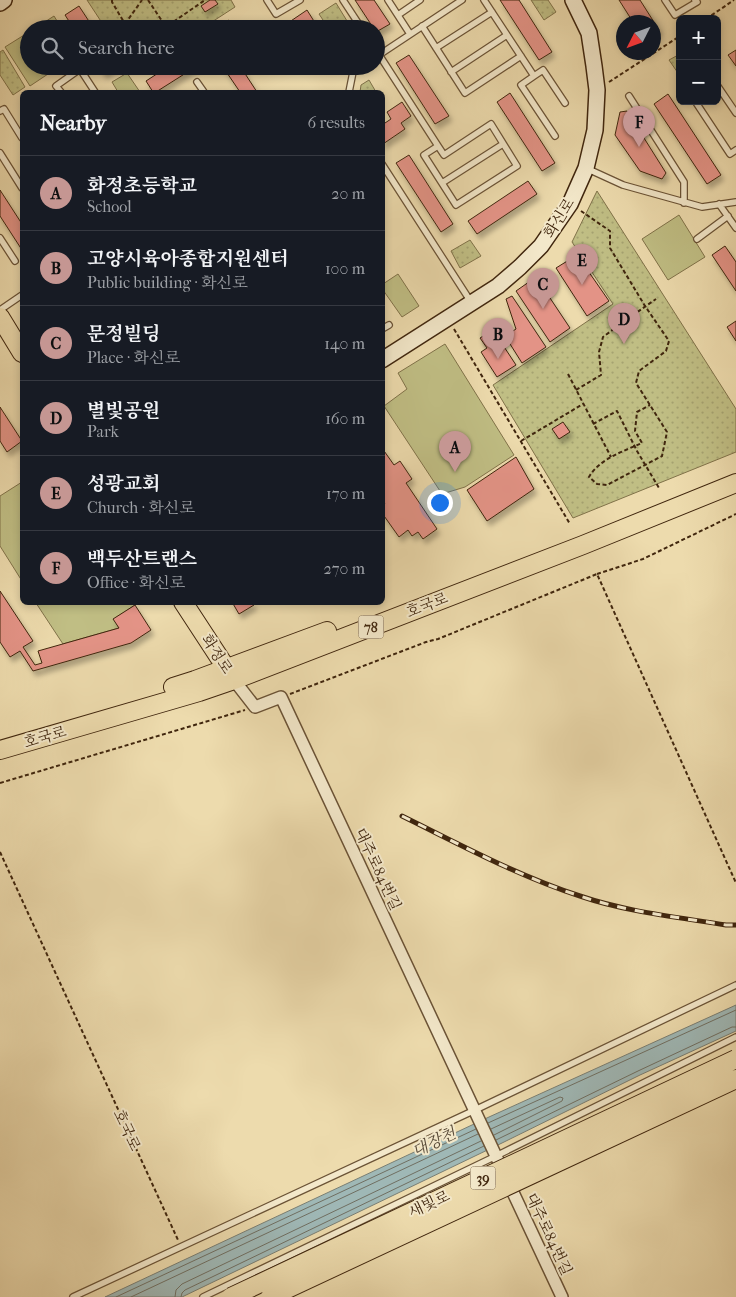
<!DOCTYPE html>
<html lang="en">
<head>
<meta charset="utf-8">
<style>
	:root { --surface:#171b24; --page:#20242c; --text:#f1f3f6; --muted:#9ea1a6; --line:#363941; --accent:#c59692 }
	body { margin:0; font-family:"IM FELL French Canon","Noto Serif KR",serif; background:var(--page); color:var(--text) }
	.controls { position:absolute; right:15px; top:15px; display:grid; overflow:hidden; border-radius:8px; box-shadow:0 2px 8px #0003 }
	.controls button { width:45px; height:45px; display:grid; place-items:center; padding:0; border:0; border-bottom:1px solid var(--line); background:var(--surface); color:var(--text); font:25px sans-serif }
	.compass { position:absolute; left:616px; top:15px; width:45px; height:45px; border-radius:50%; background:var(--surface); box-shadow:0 2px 8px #0003; rotate:228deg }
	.you { position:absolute; left:439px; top:502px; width:18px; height:18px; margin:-12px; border:4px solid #fff; border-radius:50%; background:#1a73e8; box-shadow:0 0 0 8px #1a73e833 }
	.badge { display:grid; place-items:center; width:32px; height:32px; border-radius:50%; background:var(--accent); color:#111; font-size:16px; font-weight:700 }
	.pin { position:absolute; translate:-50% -41px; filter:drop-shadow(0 1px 2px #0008) }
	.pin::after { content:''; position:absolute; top:26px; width:18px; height:15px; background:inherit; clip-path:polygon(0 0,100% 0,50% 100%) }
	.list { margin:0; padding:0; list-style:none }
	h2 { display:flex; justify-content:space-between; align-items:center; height:65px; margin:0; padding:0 20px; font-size:21px }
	h2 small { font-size:16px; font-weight:400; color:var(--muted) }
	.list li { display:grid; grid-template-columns:32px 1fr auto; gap:15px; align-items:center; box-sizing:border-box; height:75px; padding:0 20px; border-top:1px solid var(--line) }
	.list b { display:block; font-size:19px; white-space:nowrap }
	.list p { margin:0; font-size:16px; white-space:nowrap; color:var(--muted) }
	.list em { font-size:16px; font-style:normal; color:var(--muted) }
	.icon { flex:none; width:28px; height:28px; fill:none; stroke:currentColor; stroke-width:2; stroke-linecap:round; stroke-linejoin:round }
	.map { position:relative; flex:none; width:736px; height:1297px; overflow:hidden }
	.search { position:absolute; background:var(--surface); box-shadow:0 2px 8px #0003; left:20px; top:20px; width:365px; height:55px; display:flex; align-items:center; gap:12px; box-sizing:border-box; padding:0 18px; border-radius:28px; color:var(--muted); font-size:19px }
	.panel { position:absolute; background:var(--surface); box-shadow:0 2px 8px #0003; left:20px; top:90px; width:365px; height:515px; border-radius:8px }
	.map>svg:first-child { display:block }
	.grass { fill:#c0be84; stroke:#807249 }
	.park { fill:url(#park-dots); stroke:#807249 }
	.water { fill:#9fb8b6; stroke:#797e73 }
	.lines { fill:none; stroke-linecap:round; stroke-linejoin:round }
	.shore { stroke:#706f62; stroke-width:1 }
	.building { fill:#e39386; stroke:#40260e; filter:url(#shadow) }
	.service-casing { stroke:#6b5336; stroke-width:8 }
	.minor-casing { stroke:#6b5336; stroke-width:14 }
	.secondary-casing { stroke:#40260e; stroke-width:18 }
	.primary-casing { stroke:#40260e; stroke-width:20 }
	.path { stroke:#40260e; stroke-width:2; stroke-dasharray:4 2.5; stroke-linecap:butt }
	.service { stroke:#f3e8ca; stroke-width:5.5 }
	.minor { stroke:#f3e8ca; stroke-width:11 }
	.secondary { stroke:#f3e8ca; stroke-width:15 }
	.primary { stroke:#eddbad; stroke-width:18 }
	.rail-casing { stroke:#40260e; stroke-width:5 }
	.rail { stroke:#f3e8ca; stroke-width:3; stroke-dasharray:9; stroke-linecap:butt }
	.trunk-bridge-casing { stroke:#40260e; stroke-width:20; stroke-linecap:butt }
	.trunk-bridge { stroke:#eddbad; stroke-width:18 }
	.labels { text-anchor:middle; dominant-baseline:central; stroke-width:4; stroke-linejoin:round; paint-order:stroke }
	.shield { fill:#f3e8ca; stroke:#766046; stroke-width:1 }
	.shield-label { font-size:14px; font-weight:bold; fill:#40260e }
	.street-label { font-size:15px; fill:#40260e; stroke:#f3e8ca }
	.water-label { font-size:16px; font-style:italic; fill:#584a38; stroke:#f3e8ca }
</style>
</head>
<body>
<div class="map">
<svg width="736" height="1297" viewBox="0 0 736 1297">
	<defs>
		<pattern id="park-dots" width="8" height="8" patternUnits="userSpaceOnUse" patternTransform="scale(1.25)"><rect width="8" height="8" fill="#c0be84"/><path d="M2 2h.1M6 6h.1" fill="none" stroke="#a6a371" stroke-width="1.8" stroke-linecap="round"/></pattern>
		<filter id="shadow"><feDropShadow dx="3" dy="5" stdDeviation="2.5" flood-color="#0004"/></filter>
	</defs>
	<rect width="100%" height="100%" fill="#eddbad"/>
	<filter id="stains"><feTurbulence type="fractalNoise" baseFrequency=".004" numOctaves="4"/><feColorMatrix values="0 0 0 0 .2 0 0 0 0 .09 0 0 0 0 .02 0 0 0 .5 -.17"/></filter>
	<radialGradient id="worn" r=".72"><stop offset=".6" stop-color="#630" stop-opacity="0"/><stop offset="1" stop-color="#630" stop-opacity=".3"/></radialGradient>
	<path class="grass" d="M54,16l8,13h-28z
		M29,32v34h31l-30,20 -25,-39z
		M127,73l13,19h-22l-6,-10z
		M679,215l26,42 -37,23 -26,-41z
		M398,274l21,32 -17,11 -19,-27v-6z
		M445,344l69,111 -49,32 -23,7 -58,-88 23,-17 -9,-16z
		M22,482v99l-22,-35v-50z
		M133,602l2,3 -21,14 5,9 -56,16 -27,-41z"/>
	<path class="park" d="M87,0h144l4,7 -34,22h-95z
		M531,0h17l8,12 -12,8z
		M336,3l16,26h-23l-10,-15z
		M3,50l22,37 -12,8 -13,-20v-23z
		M680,54v22l-11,-16z
		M369,80l7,12h-16l1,-7z
		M597,191l139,218v43l-163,66 -80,-133 120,-81 -41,-62z
		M470,240l11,16 -21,12 -9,-17z"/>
	<path class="water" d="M736,1005v26l-96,44 -138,68 -320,154h-77l384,-180z"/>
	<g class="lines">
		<path class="shore" d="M488,1123l248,-113
			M491,1129l69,-32 3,1 -1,3 -68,34
			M496,1140l142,-69 94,-44h4
			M116,1297l360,-168
			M131,1297l347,-163
			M175,1297l1,-7 6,-6 299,-143
			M181,1297l1,-4 3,-3 299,-144"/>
	</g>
	<path class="building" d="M210,0h5l3,4 -13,8 -4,-6z
		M355,0h19l16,24 -14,8v-3h-2z
		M500,0h19l33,52 -13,8z
		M619,0h21l19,30 -5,3v-11h-21z
		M79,6l15,23h-20l-9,-14z
		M307,10l10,16 -5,3h-33z
		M229,20l6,9h-20z
		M736,50v16l-8,-11z
		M409,55l40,61 -14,8 -39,-61z
		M99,66h17l-12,8z
		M169,66h28l-41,26h-3l-7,-11z
		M225,66h15l17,26h-17l-17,-25z
		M510,93l45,70 -13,8 -45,-69z
		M668,94l53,81 -14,9 -53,-80z
		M402,102l9,14 -10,7 4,6 -22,15 -1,-19 9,-6 -4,-7z
		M627,111l39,62 -4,6 -22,-8 -25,-36 5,-23z
		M409,155l44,69 -12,8 -45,-69z
		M528,181l9,13 -60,40 -9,-13z
		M0,190l22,34v26l-22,-34z
		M725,246l11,16v29l-24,-36z
		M577,255l32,46 -22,15 -31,-48z
		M536,277l34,51 -20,14 -34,-51z
		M512,296l34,51 -24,16 -17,-27 11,-7 -10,-30z
		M736,321v20l-9,-14z
		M493,330l23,35 -19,12 -16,-25 6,-4 -7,-10z
		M0,407l22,34 -15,11 -7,-11z
		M563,422l7,10 -11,7 -7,-10z
		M382,448l12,17 6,-4 12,18 -6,4 31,46 -14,10 -5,-7 -6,4 -4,-6 -9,7 -17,-24v-7l3,-2 -3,-4z
		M516,457l18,32 -47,32 -20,-31z
		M0,591l33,50 -10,6 12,18 7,-2 -4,-12 81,-23 -6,-9 22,-14 16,25 -20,13 -98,28 -13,-20 -10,6 -10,-15z
		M232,602h20l2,3 -15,9z"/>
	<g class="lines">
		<defs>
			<path id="service" d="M267,0l9,14 24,-14
				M343,0l19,29
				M388,0l22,34
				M484,0l50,76 -13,9 34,51
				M665,0l10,15 22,-13 -2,-2
				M398,15l22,-15
				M422,26l43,67 56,-37
				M436,48l56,-36
				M376,50l62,96 6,9 47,-31 26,42 -61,39 -32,-50 14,-9
				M376,57l86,-57
				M451,72l56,-37
				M534,76l9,-6 22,33
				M197,82l7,10
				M717,85l19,28
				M61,92l-5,-6 24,-17 15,23
				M349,92l4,-20 9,-6
				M629,96l55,86v21
				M695,101l35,53 6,-4
				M0,111l4,-2 18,29
				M0,153l22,35
				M382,164l89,138
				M588,169l35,16 79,22 34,-5
				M442,183l61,-39
				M719,204l17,24
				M0,238l15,23
				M697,239l31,-23
				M0,310l22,-15
				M382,329l7,-4
				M73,1297l402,-187 261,-125
				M203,1297l293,-141 240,-119"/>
			<path id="minor" d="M234,680l21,27 26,-10 281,600"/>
			<path id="secondary" d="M0,3l4,-3
				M382,360l116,-74 22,-19 21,-21 29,-42 16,-36 9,-38 2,-40 -3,-24 -5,-33 -16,-33"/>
			<path id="primary" d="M0,317l22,36
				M183,602l49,75
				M173,687l22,-7 132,-49
				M0,750l199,-58 35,-12 349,-135 153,-62"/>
		</defs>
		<use href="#service" class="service-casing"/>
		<use href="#minor" class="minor-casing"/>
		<use href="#secondary" class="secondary-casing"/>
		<use href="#primary" class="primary-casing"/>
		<path class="path" d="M112,0v2l16,27
			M148,0l18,27
			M706,19l28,-19
			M125,24l17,-24
			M163,29l42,-29
			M609,82l71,-46
			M581,211l29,20v17l35,58 24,35 -3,10 -27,20 -3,12 31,49 -5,24 -55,29 -10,-1 -8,-7c10,-18 35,-26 53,-34l-7,-12 2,-19 13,-7
			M454,329l116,195
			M568,374l43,83
			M576,390l25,-15 -2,-23 4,-15 23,-17 30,-21
			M593,424l24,-13 20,40 22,37
			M521,441l62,-37
			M597,574l46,-15 93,-45
			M290,694l136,-52 12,-3 159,-65 139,309
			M0,783l245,-73
			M0,852l178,388"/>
		<use href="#service" class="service"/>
		<use href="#minor" class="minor"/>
		<use href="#secondary" class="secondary"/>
		<use href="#primary" class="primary"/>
		<defs>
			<path id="rail" d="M402,816c59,29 116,60 178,80 47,16 97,21 146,29h10"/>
		</defs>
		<use href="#rail" class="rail-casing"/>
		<use href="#rail" class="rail"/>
		<defs>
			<path id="trunk-bridge" d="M231,1297l505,-238
				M270,1297l466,-218"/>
		</defs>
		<use href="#trunk-bridge" class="trunk-bridge-casing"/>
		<use href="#trunk-bridge" class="trunk-bridge"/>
	</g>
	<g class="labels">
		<g class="shield">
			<rect x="358.5" y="615.5" width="25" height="23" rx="4"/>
			<rect x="470.5" y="1166.5" width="25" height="23" rx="4"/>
		</g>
		<g class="shield-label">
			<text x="371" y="627">78</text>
			<text x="483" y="1178">39</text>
		</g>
		<g class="street-label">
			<text transform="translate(559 218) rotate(-58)">화신로</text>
			<text transform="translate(427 605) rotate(-21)">호국로</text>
			<text transform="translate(217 654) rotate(57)">화정로</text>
			<text transform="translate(45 737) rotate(-16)">호국로</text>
			<text transform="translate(378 869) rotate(65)">대주로84번길</text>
			<text transform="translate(127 1130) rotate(65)">호국로</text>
			<text transform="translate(429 1204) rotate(-25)">새빛로</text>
			<text transform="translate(549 1234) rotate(65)">대주로84번길</text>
		</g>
		<g class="water-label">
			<text transform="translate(434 1142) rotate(-26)">대장천</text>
		</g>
	</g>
	<rect width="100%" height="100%" filter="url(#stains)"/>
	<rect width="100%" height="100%" fill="url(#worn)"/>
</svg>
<div class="controls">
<button>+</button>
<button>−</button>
</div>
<svg class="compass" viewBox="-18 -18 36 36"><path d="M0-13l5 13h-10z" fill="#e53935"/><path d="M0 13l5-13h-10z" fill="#9ea1a6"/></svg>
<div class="you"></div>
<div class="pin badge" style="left:455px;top:472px">A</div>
<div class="pin badge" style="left:498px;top:359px">B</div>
<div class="pin badge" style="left:543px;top:309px">C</div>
<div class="pin badge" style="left:624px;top:344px">D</div>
<div class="pin badge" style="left:582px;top:285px">E</div>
<div class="pin badge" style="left:639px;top:147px">F</div>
<div class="search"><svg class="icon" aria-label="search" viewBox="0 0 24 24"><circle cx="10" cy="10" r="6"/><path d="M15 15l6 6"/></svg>Search here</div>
<section class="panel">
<h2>Nearby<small>6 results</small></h2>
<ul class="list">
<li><span class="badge">A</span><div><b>화정초등학교</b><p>School</p></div><em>20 m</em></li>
<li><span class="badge">B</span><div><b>고양시육아종합지원센터</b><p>Public building · 화신로</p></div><em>100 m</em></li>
<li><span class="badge">C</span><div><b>문정빌딩</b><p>Place · 화신로</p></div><em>140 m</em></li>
<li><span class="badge">D</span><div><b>별빛공원</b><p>Park</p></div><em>160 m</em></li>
<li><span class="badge">E</span><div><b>성광교회</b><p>Church · 화신로</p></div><em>170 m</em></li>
<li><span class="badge">F</span><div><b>백두산트랜스</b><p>Office · 화신로</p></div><em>270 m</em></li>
</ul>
</section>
</div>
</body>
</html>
